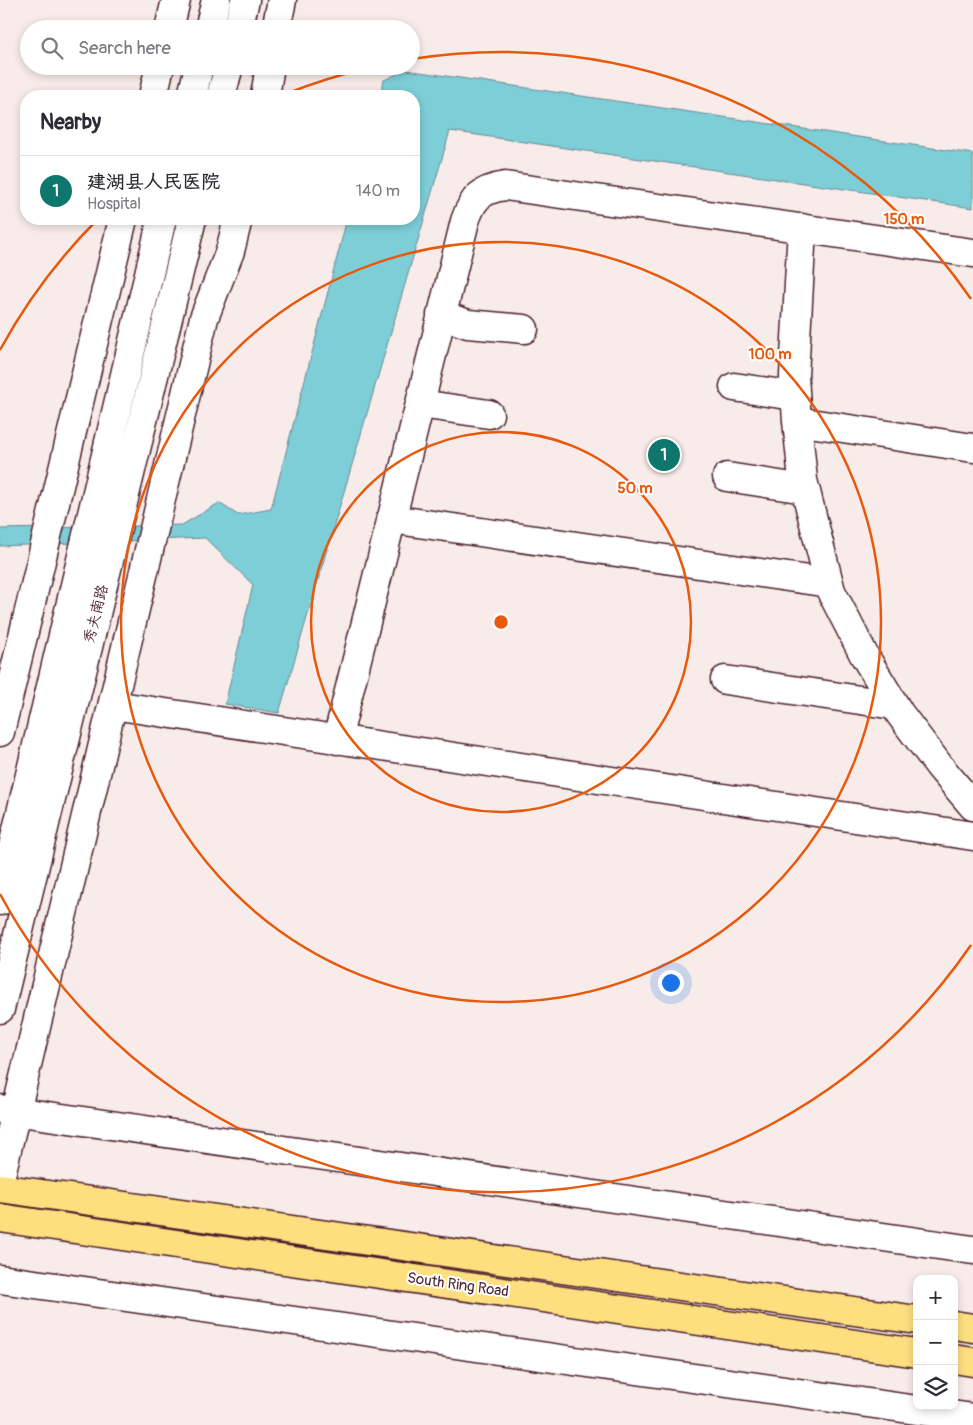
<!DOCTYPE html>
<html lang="en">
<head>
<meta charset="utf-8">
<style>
	:root { --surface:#fff; --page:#f2f2f3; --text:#2b2b33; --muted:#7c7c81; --line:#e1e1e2; --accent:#0f766e }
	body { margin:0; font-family:Pangolin,"LXGW WenKai TC",sans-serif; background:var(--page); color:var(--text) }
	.controls { position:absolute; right:15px; bottom:15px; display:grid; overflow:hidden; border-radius:10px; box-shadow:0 2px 8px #0003 }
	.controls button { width:45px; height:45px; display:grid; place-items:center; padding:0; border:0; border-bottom:1px solid var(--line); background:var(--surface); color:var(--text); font:25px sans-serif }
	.you { position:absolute; left:670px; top:982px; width:18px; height:18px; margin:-12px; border:4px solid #fff; border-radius:50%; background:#1a73e8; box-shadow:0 0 0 8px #1a73e833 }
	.badge { display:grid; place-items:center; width:32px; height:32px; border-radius:50%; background:var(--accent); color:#fff; font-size:16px; font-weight:700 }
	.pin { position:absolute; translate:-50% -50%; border:2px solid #fff; box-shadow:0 1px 5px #0006 }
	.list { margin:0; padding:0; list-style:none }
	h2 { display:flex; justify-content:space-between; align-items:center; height:65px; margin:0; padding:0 20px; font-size:21px }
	h2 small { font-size:16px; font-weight:400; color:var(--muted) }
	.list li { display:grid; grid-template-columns:32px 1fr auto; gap:15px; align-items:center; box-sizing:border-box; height:70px; padding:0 20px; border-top:1px solid var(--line) }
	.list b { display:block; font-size:19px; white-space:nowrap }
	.list p { margin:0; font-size:16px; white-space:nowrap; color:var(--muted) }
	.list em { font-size:16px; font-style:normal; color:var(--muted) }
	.icon { flex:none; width:28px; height:28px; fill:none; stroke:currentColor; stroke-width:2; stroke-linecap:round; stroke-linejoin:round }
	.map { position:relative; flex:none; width:973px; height:1425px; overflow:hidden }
	.search { position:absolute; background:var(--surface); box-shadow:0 2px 8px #0003; left:20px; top:20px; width:400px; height:55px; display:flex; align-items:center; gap:12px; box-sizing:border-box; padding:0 18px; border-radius:28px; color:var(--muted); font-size:19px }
	.panel { position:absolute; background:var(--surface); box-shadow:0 2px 8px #0003; left:20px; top:90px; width:400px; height:135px; border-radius:20px }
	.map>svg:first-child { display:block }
	.water { fill:#7dced7; stroke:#698892 }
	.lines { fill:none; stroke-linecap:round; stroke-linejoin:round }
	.minor-casing { stroke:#4a1f2b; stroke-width:31 }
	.highway-casing { stroke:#4a1f2b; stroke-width:31 }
	.minor { stroke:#fff; stroke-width:28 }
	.highway { stroke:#fedf80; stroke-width:28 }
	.ring { fill:none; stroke:#e8590c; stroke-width:2.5 }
	.labels { text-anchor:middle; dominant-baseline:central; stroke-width:4; stroke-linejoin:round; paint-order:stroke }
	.street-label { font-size:15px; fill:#4a1f2b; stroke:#fff }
	.centre { fill:#e8590c; stroke:#fff; stroke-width:2.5 }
	.ring-label { font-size:15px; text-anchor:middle; font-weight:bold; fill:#e8590c; stroke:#fff; stroke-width:4; stroke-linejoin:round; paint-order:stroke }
</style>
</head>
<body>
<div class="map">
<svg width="973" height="1425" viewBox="0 0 973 1425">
	<rect width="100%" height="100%" fill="#f8ecea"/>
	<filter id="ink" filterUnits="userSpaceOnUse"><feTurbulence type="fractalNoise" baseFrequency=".02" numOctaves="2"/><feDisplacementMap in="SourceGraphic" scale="10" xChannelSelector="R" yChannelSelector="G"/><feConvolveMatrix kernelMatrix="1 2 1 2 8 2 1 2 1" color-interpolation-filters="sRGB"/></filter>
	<g filter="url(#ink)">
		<path class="water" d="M406,70l567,84v54l-523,-77 -171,582 -54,-9 28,-119 -48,-47 -205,8v-17l182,-4 37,-22 19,12 33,-6 76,-290h67v-123h-35l5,-16z"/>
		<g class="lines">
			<defs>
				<path id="minor" d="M169,29l7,-29
					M209,29l7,-29
					M238,29l7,-29
					M276,29l6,-29
					M153,96l7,-30
					M192,96l7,-30
					M221,96l8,-30
					M265,96l5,-30
					M802,228l-8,148 3,45 6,59 28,111 33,64 36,59 40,53 33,39
					M441,315l27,9 56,5
					M734,387l61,9
					M420,404l69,10
					M797,421l176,27
					M727,477l78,12
					M391,519l438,64
					M725,680l169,25
					M113,705l860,131
					M0,732l123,-513
					M337,740l128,-519c8,-23 15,-31 40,-35l468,67
					M0,901l162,-682
					M0,1009l192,-790
					M0,1109l973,141
					M0,1179l204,-861 26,-67 8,-32
					M0,1279l973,139"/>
				<path id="highway" d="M0,1188l917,132
					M0,1218l917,135
					M954,1325l19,3
					M954,1359l19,3"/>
			</defs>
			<use href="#minor" class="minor-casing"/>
			<use href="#highway" class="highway-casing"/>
			<use href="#minor" class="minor"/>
			<use href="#highway" class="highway"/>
		</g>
	</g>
	<g class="ring">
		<circle cx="501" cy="622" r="190"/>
		<circle cx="501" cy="622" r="380"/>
		<path d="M971 945A570 570 0 0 1 0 894M0 350A570 570 0 0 1 98 219M283 95A570 570 0 0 1 373 67M412 59A570 570 0 0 1 971 299"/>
	</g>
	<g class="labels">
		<g class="street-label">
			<text transform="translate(96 614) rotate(-76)">秀夫南路</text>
			<text transform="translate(458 1285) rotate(8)">South Ring Road</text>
		</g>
	</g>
	<circle cx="501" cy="622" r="8" class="centre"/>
	<g class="ring-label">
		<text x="904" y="224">150 m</text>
		<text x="770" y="359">100 m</text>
		<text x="635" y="493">50 m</text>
	</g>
</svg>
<div class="controls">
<button>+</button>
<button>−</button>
<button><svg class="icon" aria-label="layers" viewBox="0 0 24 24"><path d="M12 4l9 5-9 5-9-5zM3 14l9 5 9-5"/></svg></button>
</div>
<div class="you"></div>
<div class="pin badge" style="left:664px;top:455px">1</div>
<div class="search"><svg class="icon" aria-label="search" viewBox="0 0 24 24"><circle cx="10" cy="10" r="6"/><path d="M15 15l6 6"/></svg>Search here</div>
<section class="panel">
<h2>Nearby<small></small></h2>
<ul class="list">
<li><span class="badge">1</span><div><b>建湖县人民医院</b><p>Hospital</p></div><em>140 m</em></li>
</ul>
</section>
</div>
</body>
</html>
